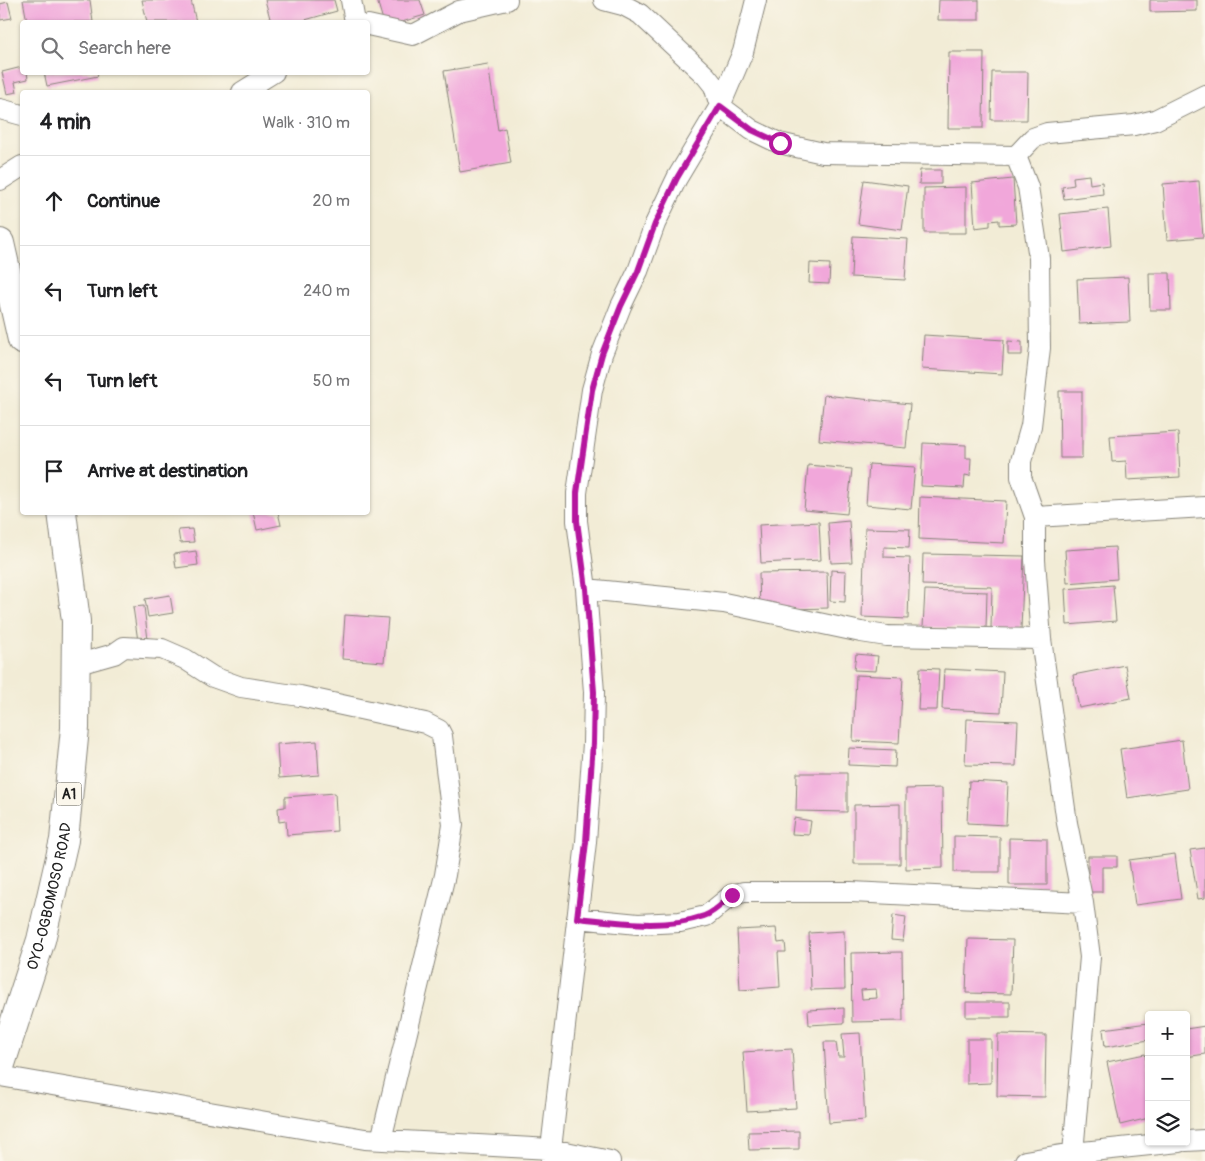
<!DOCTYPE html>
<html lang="en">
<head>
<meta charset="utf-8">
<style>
	:root { --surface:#fff; --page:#f6f6f6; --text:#202124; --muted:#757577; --line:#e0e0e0 }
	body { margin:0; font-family:Pangolin,sans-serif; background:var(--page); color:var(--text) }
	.controls { position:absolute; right:15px; bottom:15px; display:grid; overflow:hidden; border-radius:5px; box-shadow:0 1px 4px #0004 }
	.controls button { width:45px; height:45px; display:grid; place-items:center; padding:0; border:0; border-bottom:1px solid var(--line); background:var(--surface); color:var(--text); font:25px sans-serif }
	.stop { position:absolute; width:15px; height:15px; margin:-11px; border:4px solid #b5179e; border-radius:50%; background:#fff }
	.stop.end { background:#b5179e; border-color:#fff; box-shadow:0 1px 5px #0008 }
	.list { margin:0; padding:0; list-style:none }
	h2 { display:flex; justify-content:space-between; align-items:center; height:65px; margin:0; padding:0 20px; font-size:21px }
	h2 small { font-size:16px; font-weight:400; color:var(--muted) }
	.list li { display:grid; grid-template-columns:32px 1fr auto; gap:15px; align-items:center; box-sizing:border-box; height:90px; padding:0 20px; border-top:1px solid var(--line) }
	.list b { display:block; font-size:19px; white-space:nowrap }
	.list em { font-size:16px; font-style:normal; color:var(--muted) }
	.icon { flex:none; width:28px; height:28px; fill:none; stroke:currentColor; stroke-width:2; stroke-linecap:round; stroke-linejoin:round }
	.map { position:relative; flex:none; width:1205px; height:1161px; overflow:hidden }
	.search { position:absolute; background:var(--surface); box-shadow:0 1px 4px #0004; left:20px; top:20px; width:350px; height:55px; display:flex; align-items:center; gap:12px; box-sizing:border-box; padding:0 18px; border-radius:5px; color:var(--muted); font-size:19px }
	.panel { position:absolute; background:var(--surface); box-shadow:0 1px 4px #0004; left:20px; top:90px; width:350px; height:425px; border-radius:5px }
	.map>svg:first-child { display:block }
	.building { fill:#f1a7da; fill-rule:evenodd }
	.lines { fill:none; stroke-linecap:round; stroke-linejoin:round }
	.street-casing { stroke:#878479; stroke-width:22 }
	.highway-casing { stroke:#878479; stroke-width:30 }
	.street { stroke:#fff; stroke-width:20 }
	.highway { stroke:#fff; stroke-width:28 }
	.route { stroke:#b5179e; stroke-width:6 }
	.labels { text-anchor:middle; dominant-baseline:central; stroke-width:5; stroke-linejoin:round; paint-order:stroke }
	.shield { fill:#fbf7ec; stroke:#5f5e5a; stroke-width:1 }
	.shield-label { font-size:14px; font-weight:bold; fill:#1c1c1c }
	.street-label { font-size:15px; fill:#1c1c1c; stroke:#fbf7ec }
</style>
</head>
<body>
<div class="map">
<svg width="1205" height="1161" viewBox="0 0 1205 1161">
	<rect width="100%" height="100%" fill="#fbf7ec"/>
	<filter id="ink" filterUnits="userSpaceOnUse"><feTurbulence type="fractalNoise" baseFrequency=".02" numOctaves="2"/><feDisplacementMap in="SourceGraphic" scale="10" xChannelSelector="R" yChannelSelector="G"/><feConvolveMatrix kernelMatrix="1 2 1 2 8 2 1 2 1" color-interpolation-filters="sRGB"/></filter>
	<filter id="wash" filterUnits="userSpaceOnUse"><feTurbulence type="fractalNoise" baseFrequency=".0096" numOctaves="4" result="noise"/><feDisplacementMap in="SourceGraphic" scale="20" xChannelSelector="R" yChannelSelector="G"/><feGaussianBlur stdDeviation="1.12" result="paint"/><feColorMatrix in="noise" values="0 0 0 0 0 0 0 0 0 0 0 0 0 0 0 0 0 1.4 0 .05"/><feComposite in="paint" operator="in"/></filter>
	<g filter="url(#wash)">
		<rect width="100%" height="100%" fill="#f2ecd6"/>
		<g id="blocks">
			<path class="building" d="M23,0h67l3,22h-66z
				M142,0h49l5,22h-49z
				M265,0h69l3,11 -39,11h-27z
				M377,0h43l5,15 -40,12z
				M939,0h40v20h-41z
				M1150,0h47v11l-47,1z
				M8,2l4,16 -12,2v-16z
				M949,52h35l-1,76h-35z
				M488,64l10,66 7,-2 6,35 -51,9 -16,-101z
				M22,67v5h5l1,7 -13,3 2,10 -10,2 -5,-22z
				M44,72h53l1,4 -51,10z
				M992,72h36l-1,48h-36z
				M920,170h21v14h-22z
				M1089,175l1,9 12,-2 1,12 -39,5 -2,-12 12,-2 -1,-8z
				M1013,179l3,45 -17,1v-5l-9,1v5l-15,2 -3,-45z
				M864,180l44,6 -6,44 -44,-6z
				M1199,181l4,56 -36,3 -4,-56z
				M966,187v46h-42v-45z
				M1108,209l3,37 -47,6 -4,-38z
				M853,236l55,3 -3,41 -54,-3z
				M810,263l20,1 -1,20 -20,-1z
				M1149,273h21l1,37h-21z
				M1128,277l2,45 -51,2 -2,-45z
				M924,335l80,5 -2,34 -80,-5z
				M1008,341l14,1v13h-14z
				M1059,391h23v67h-22z
				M824,395l86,9 -4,44 -87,-8z
				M1178,432l2,45 -53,3 -1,-19 -14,1 -2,-26z
				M923,443l43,2v13h5l-1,18 -5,-1 -1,13 -43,-2z
				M869,464l46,3 -4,42 -45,-4z
				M808,465l44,4 -5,45 -43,-4z
				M920,497l86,4 -2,42 -85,-4z
				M253,512h25l3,13 -24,5z
				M849,521l3,41 -21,1 -3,-40z
				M819,522l2,38 -60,3 -2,-38z
				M865,528l45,1 -1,19 -25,-1v10l26,1 -2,61 -46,-2z
				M192,529l2,13 -14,1 -2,-13z
				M1115,547l2,32 -50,4 -2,-33z
				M196,551l2,14 -22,3 -2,-14z
				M923,554l101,2 -3,73 -30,-1 1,-41 -70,-2z
				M831,570l15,1 -1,31 -15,-1z
				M827,572l1,36 -68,2 -1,-37z
				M1113,585l3,36 -49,4 -2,-36z
				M925,590l62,2 -1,37 -63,-2z
				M170,595l3,18 -25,4 -3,-18z
				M144,606l4,34 -10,1 -5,-34z
				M345,615l43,3 -4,44 -42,-3z
				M856,654l22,2 -2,15 -22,-1z
				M1125,665l6,33 -52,10 -6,-33z
				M920,668l19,1 -2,41h-19z
				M944,669l59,3 -2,40 -59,-3z
				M856,675l47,2 -4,66 -46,-2z
				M967,719l51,2 -2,45 -51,-1z
				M1182,740l6,49 -61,9 -7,-49z
				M317,741l2,34 -40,3 -2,-34z
				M849,748l47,2 -1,17 -47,-2z
				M797,773h50v39l-51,-1z
				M969,781l39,2 -2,42 -39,-2z
				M942,788l1,80 -37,1v-80z
				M335,793l2,38 -50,4 -1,-14 -7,1 -1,-14 7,-1v-10z
				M900,804v60h-46v-59z
				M794,818l17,3 -2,14 -17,-1z
				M954,836l46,1v35h-46z
				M1009,838l38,1v46h-38z
				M1205,848v50l-7,1 -8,-49z
				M1175,854l6,45 -46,6 -6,-45z
				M1088,856h29v11h-15v25h-14z
				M893,915l13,2 -3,24 -12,-1z
				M776,928l2,15 7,-1 1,10h-8l2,35 -40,3 -3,-60z
				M844,931l1,58 -34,1 -2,-57z
				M968,939l45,1 -2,54 -45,-1z
				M902,952l1,69 -51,1 -1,-69zM876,989l1,9 -15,1 -1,-9z
				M966,1002h44v15h-44z
				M844,1008v15l-35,2 -1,-15z
				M1148,1023l1,17 -44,7 -2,-18z
				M1205,1026v28l-19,3v-28z
				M860,1033l5,87 -36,3 -5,-81h12l2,15h6l-2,-23z
				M998,1034l48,1 -1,62 -48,-1z
				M967,1039h24v44l-24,1z
				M792,1049l4,59 -49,3 -4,-59z
				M1145,1054l4,18v46l-29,7 -13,-63z
				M799,1131v18l-50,1 -1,-18z"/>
		</g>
	</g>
	<g filter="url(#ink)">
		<use href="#blocks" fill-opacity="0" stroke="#878479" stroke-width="1"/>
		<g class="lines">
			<defs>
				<path id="street" d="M351,0l4,22
					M604,0l19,5 17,9 66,62 8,10 6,20 32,24 27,13 44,10 193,3 12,31 11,71 1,90 -9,78 -10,35v16l14,40v43l6,79 26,184 16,80 7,54 -17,196 4,8
					M368,25l45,10 46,-24 48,-11
					M242,92l32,-20
					M0,109l22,6
					M1016,156l17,-18 14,-5 87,-8 21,-5 50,-25
					M0,180l22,-14
					M1035,517l170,-10
					M586,589l138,14 137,29 26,4 154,3
					M75,665l39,-11 10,-7 38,2 23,10 28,18 28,10 59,9 125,27 14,7 3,6 11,89 -8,50 -64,265
					M577,918l61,6 42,-2 26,-6 26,-21 12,-3h107l232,11
					M0,1076l365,63 186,10 59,12
					M1186,1141l19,-1
					M551,1161v-12l35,-307 7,-99 1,-51 -8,-103 -9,-68v-28l15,-103 10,-36 19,-48 17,-35 17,-47 22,-46 43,-72 23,-54 13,-52
					M1025,1161l48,-8 106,-11"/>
				<g id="highway">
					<path d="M0,243l22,97"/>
					<path id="s1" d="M0,1067l41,-127 23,-100 11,-112 1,-107 -14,-109"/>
				</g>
			</defs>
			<use href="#street" class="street-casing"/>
			<use href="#highway" class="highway-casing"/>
			<use href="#street" class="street"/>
			<use href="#highway" class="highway"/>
		</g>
	</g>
	<g class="lines" filter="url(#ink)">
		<path class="route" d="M732,895c-8,7 -18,18 -28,21 -40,14 -86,6 -127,2l9,-76 7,-99 1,-51 -8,-103 -9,-68v-28l15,-103 10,-36 19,-48 17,-35 17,-47 22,-46 43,-72 32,24 28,13"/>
	</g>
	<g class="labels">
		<rect class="shield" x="56.5" y="782.5" width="25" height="23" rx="4"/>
		<g class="shield-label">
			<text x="69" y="794">A1</text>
		</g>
		<g class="street-label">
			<text stroke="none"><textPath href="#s1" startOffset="178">OYO-OGBOMOSO ROAD</textPath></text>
		</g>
	</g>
</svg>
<div class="controls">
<button>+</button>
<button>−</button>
<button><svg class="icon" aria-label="layers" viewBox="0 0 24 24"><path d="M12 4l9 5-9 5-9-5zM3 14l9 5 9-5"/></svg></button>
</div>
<div class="stop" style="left:780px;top:143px"></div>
<div class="stop end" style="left:732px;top:895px"></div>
<div class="search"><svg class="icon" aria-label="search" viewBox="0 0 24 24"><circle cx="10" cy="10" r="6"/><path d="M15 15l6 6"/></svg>Search here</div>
<section class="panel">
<h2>4 min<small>Walk · 310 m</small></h2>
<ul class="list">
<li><svg class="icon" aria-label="ahead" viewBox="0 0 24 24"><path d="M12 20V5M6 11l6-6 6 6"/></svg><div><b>Continue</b></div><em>20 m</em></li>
<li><svg class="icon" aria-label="left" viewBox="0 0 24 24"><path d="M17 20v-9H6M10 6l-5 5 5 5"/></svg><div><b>Turn left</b></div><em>240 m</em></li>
<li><svg class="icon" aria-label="left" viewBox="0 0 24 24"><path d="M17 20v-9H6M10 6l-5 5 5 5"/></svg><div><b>Turn left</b></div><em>50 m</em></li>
<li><svg class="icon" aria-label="arrive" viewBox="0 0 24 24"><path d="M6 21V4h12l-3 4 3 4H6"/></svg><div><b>Arrive at destination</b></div></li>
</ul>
</section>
</div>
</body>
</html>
